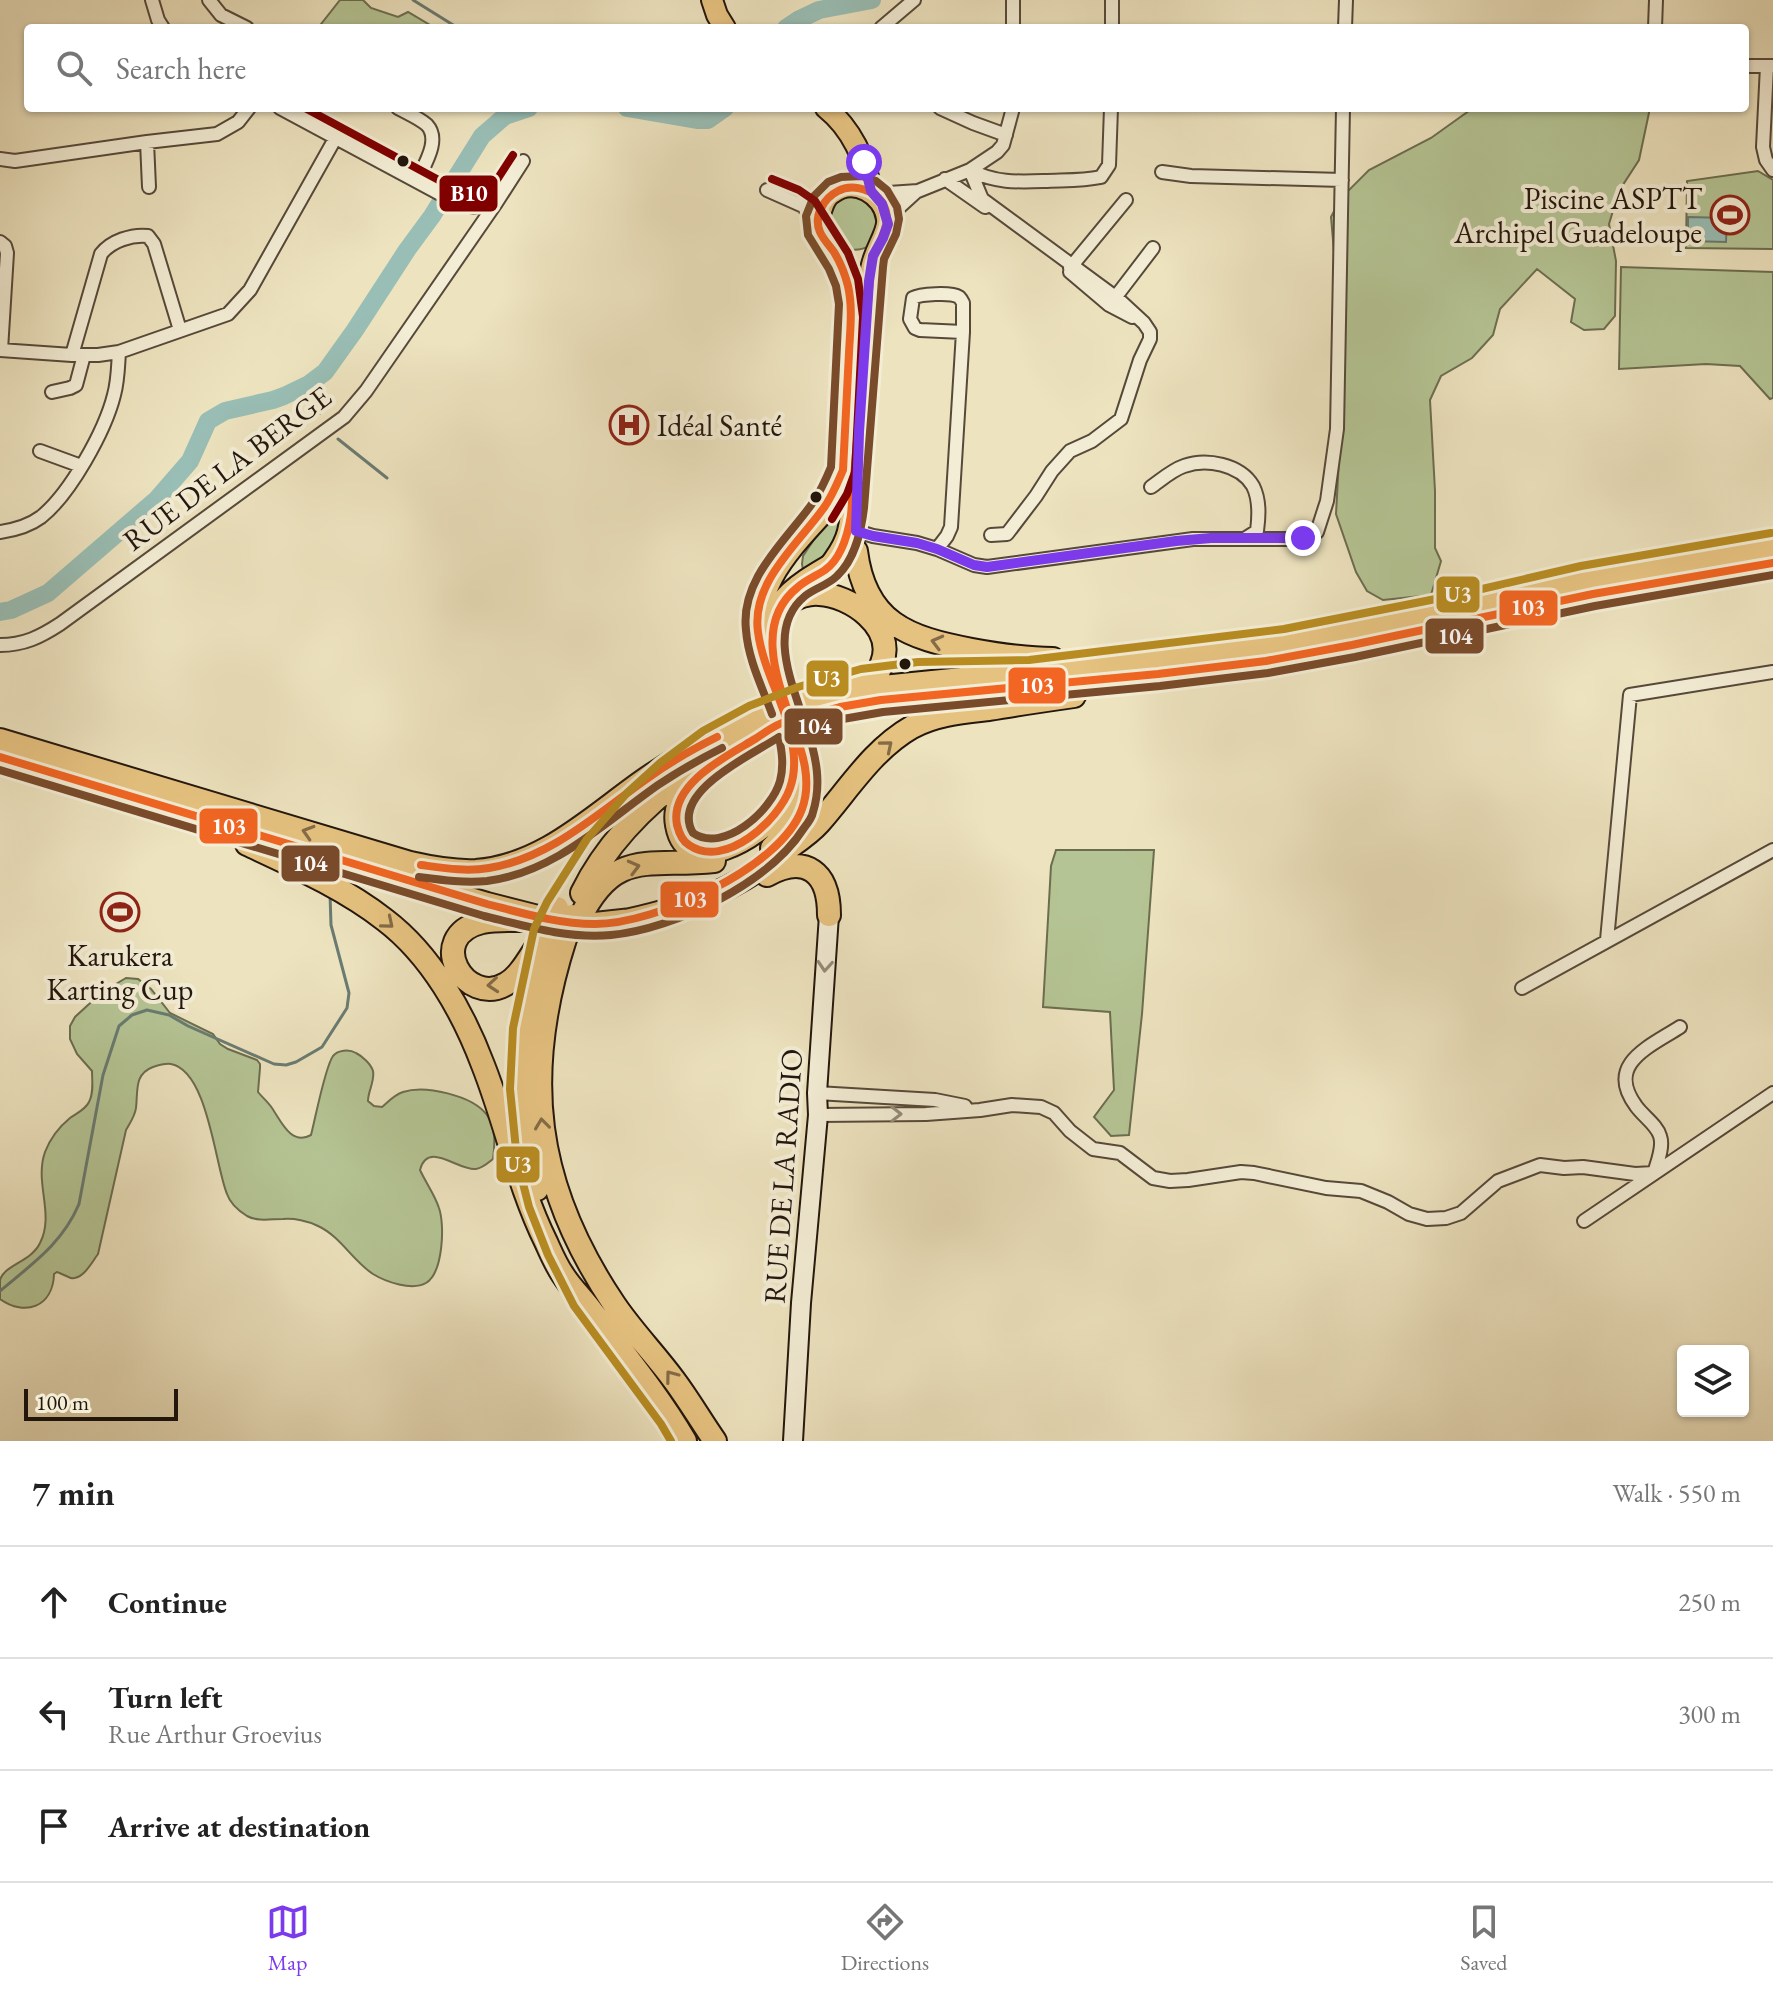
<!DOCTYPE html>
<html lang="en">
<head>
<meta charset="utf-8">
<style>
	:root { --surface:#fff; --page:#f6f6f6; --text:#222; --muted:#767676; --line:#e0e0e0; --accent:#7c3aed }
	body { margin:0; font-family:"EB Garamond",serif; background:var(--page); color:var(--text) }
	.controls { position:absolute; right:24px; bottom:24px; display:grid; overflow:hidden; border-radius:8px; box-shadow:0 2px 6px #0004 }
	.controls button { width:72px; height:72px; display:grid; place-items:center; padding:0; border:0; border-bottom:2px solid var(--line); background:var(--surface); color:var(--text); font:40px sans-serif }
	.scale { position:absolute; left:24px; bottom:20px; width:154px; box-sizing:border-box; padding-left:8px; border:4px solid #23160d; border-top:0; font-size:22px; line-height:28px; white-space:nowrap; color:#23160d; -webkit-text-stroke:6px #f3edd5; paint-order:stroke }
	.stop { position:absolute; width:24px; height:24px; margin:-18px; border:6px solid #7c3aed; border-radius:50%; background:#fff }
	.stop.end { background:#7c3aed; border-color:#fff; box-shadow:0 2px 8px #0008 }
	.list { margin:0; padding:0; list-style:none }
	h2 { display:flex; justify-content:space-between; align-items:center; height:104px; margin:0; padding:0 32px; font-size:34px }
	h2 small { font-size:26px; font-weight:400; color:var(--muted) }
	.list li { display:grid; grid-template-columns:52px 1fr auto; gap:24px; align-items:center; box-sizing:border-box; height:112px; padding:0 32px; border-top:2px solid var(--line) }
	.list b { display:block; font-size:30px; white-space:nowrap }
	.list p { margin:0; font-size:26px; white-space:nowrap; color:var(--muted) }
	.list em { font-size:26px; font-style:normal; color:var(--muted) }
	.icon { flex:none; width:44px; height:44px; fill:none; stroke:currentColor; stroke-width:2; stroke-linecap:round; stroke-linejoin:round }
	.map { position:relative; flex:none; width:1773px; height:1441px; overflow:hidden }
	.search { position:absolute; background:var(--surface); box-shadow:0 2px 6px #0004; left:24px; right:24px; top:24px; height:88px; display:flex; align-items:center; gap:20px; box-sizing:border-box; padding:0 28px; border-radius:8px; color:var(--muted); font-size:30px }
	.sheet { height:440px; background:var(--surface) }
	nav { display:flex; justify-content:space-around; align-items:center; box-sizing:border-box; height:112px; border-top:2px solid var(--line); background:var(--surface); font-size:22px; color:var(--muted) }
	nav a { display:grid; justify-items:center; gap:4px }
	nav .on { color:var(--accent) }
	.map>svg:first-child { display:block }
	.green { fill:#b5c494; stroke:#6c6d50; stroke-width:2 }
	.water { fill:#99beb5; stroke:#6a7b72; stroke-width:2 }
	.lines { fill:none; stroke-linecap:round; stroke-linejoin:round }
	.stream { stroke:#6a7b72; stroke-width:3 }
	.river { stroke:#99beb5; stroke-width:18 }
	.street-casing { stroke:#56493a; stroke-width:16 }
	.secondary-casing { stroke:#23160d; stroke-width:22 }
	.primary-casing { stroke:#23160d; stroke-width:24 }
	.highway-casing { stroke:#23160d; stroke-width:26 }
	.street { stroke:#f3edd5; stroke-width:12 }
	.secondary { stroke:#f3edd5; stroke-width:18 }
	.primary { stroke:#e6c280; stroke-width:20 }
	.highway { stroke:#e6c280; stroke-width:22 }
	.highway-bridge-casing { stroke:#23160d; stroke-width:26; stroke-linecap:butt }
	.highway-bridge { stroke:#e6c280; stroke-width:22 }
	.bus-1-casing { stroke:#f3edd5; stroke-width:14 }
	.bus-2-casing { stroke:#f3edd5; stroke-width:14 }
	.bus-3-casing { stroke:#f3edd5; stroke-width:14 }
	.bus-4-casing { stroke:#f3edd5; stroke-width:14 }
	.bus-1 { stroke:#f26522; stroke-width:8 }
	.bus-2 { stroke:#7a4b2a; stroke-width:8 }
	.bus-3 { stroke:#b88c21; stroke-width:8 }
	.bus-4 { stroke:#800000; stroke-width:8 }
	.oneway { stroke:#846c46 }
	.oneway2 { stroke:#958c7b }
	.route { stroke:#7c3aed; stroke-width:10 }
	.bus-dot { fill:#23160d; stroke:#f3edd5; stroke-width:3 }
	.labels { text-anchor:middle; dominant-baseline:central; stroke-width:8; stroke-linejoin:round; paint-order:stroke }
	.poi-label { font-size:30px; fill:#23160d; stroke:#f3edd5; text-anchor:end }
	.street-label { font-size:30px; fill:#23160d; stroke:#f3edd5 }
	.line-badge { stroke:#f3edd5; stroke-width:3 }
	.badge-label { font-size:22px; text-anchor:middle; font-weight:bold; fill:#fff }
</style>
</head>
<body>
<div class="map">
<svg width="1773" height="1441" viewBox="0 0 1773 1441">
	<rect width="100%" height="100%" fill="#ede3bf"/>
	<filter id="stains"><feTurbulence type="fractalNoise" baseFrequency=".0025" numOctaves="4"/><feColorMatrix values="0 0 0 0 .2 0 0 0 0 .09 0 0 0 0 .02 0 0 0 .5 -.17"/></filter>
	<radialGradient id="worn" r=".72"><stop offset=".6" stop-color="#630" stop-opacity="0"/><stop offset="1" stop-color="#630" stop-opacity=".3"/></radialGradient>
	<path class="green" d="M340,0h23l8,8 27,9 10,-5 27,16h-117z
		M1473,108h177l-11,52 -20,31 -10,33 7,37 -1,55 -11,13 -20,1 -13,-8 4,-23 -38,-30 -37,40 -7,26 -21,23 -31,18 -11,24 5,91v57l6,13 -10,34 -48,5 -16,-9 -11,-19 -20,-58 8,-147 -13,-150 10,-19 28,-28 62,-32z
		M1758,171l15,9v69l-87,-1 1,-67z
		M839,196h27l16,22c-3,7 -5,17 -9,24 -10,13 -38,9 -44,-6 -2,-7 -2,-18 -3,-26z
		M1621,267l152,5v126l-3,1 -30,-33 -34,-2 -87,5z
		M845,493l-9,61 -33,16 -1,-6 1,-8z
		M1056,850h98l-12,164 -13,121 -18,1 -17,-19 20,-27 -4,-78 -67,-5 8,-141z
		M126,978l12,1 13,10 19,24 43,21 7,10 8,5 29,11 3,4v4l-2,24c4,5 10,10 14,16 9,13 19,38 39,27 4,-15 14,-68 22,-79 5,-6 16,-7 23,-3 6,3 15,11 17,18 2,10 -5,20 -5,30l6,5 8,1c7,-6 12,-12 21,-15 22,-7 69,3 84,23 9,13 8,29 6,44 -5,4 -10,9 -17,10 -18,2 -48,-29 -56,1 6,13 15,25 19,38 6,17 4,65 -13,75 -14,8 -40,-1 -53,-9 -20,-13 -33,-38 -55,-48 -10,-5 -24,-8 -35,-7 -12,0 -25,3 -36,-3 -8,-5 -17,-13 -20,-22 -12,-29 -19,-123 -56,-130 -6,-1 -12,1 -18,3 -19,7 -15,24 -17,41 -1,8 -6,15 -10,22l-28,124c-6,8 -15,26 -27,24 -1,0 -13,-6 -14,-6l-3,2c-1,33 -29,43 -54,25 0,-6 0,-14 0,-19 5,-16 31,-18 40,-37 15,-29 -6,-60 5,-91 5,-13 14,-25 25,-34 7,-5 15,-8 19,-16 5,-9 3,-21 3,-31l-15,-17 -7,-15v-13l5,-9 26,-24z"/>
	<path class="water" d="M1688,217l39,1 -1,24 -38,-1z"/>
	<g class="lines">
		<path class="stream" d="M413,0l45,28
			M309,384l11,29
			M338,439l49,39
			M0,1291c32,-27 62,-47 79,-87l24,-129 16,-49 13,-11 15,-5 22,5 19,11 86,38 12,1 10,-3 26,-15 25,-39 2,-15 -18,-68 -1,-31"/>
		<path class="river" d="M786,28l12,-8 21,-10 53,-10
			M627,108l70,12h11l17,-12
			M0,612l11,-2 37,-17 109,-94 33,-38 18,-40 17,-10 48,-11 11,-4 25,-12 16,-12 30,-42 52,-80 25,-34 50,-80 23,-20 24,-8"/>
		<defs>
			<path id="street" d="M152,0l6,20 5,8
				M209,0l12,15 26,13
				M1112,0v28
				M881,28l33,-28
				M1013,28v-28
				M1345,28l1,-28
				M1655,28l1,-28
				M1745,66h28
				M1767,66l-4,81 3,13 7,10
				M280,108l175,94 19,5 22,-4
				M398,108c9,5 21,10 29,17 14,15 -3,40 -10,56
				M940,108l33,15 33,12
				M147,142l2,45
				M0,159l15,2 132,-19 70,-8 21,-12 11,-14
				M970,170l12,29 136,100 26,24 6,9v7l-10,21 -19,59 -29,22 -22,10 -18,20 -16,25 -29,38 -16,1
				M970,170c25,13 47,12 74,11 19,-1 38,0 57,-4l8,-12 2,-57
				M1162,172l29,4 151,4
				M945,179l40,28
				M767,190l36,16 15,20
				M874,194l44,-3 52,-21 27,-18 6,-7 10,-37
				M888,224l6,-12 23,-21
				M0,242l5,4 2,7 -6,97
				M1070,268l56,-68
				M1070,272l39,33 23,12
				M1111,303l42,-55
				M0,350l72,5h26l21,-3 109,-38 22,-24 86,-153
				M72,355l29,-101c10,-13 31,-20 47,-18l6,8 26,86
				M52,392l18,-4 6,-3 8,-30
				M40,451l41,15
				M1151,487c10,-7 21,-17 33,-21 22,-8 56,-2 69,20 7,14 6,30 4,45l-11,7
				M856,531l17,5 44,7 20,6 37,16 13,2 206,-28h103l12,-2 9,-5 10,-31 10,-72 6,-321
				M0,532c14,-2 29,-6 41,-15 29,-23 64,-86 73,-122 4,-14 4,-29 5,-43
				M937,549l10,-13 4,-9 12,-195v-29c-1,-2 -2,-4 -4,-6 -8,-5 -39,-3 -46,1l-3,21 5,9 5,2 43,2
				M0,645c24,0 40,-8 60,-21l284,-207 22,-26 130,-188 27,-42
				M1607,940l23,-245 143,-23
				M1522,988l251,-138
				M817,1093l118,7 30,6
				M818,1115l108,-1 54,-4 32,-5 29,2 13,6 16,18 23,18 27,4 33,25 17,3 18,-1 53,-8 13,1 72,15 35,3 27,11 21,12 18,5 19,-1 15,-5 37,-32 42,-16 24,3 19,-1 52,7 19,-1c3,-10 10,-26 6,-37 -3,-11 -17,-20 -24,-30 -31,-42 13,-59 44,-79
				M1584,1221l189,-128"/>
			<path id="secondary" d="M793,1441l8,-138 17,-188 -1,-22 12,-178"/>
			<path id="primary" d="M712,0l5,15 8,13
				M826,108c25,20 40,52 45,83
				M822,513l14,-24 7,-19 8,-167c-1,-12 -4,-24 -9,-35 -9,-20 -31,-37 -20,-60 2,-6 5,-12 10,-15 22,-17 52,1 55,26 2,14 -14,32 -16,51 -4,30 -4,61 -6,92 -3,38 -6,77 -11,115 -2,20 -1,42 -8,61 -4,11 -11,21 -19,31"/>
			<path id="highway" d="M789,602c9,-5 18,-9 30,-8 31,1 77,33 63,69 -1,4 -2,7 -6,11 -6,6 -15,7 -23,10
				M762,651c-17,-56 25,-100 60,-138
				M1042,685l112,-10 110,-13 215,-43 87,-20 87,-16 120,-20
				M801,699l82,-12 147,-15 256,-31 173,-34 124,-29 190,-33
				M776,725c-27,18 -65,36 -86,60 -9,11 -16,25 -13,40 10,56 83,11 102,-15 12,-15 18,-39 16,-58
				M0,740l410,123c22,5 44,9 66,8 68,-5 118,-56 170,-92 39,-27 81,-50 124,-68
				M0,757l322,98 165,49 51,13 36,6 21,1 46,-5
				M247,844c47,22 97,44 138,76 46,35 78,92 98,145 23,58 35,120 63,177 5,11 10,23 17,33 8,13 21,25 30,38 32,42 66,83 92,128
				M772,848c14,-14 29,-30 34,-50 16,-60 -62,-137 -24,-195 13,-20 53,-39 74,-52 9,72 52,87 116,99 27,5 54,9 81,9
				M767,875c39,-21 62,-3 62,40
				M582,893c24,-49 65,-90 109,-122
				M580,918c35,-71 70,-50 134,-57
				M520,920c-12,0 -25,-1 -38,2 -59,15 -16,86 24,62 14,-8 23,-26 32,-39
				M626,921c68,-15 110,-31 165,-75 10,-7 20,-14 28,-23 30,-34 53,-73 93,-96 24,-13 51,-15 77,-18 29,-5 57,-9 85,-13
				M565,939c-44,137 -31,246 49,365 18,27 41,50 60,76 15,20 27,41 41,61
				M537,1189c-13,-52 -19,-105 -12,-159 3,-32 13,-64 20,-96"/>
		</defs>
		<use href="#street" class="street-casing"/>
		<use href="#secondary" class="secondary-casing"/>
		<use href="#primary" class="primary-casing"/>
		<use href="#highway" class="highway-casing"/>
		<use href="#street" class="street"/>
		<use href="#secondary" class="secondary"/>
		<use href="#primary" class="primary"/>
		<use href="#highway" class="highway"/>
		<defs>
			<path id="highway-bridge" d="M770,711l31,-12
				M776,725l27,-9
				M545,934l12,-26
				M565,939l7,-23"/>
		</defs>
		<use href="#highway-bridge" class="highway-bridge-casing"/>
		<use href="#highway-bridge" class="highway-bridge"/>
		<defs>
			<path id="bus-1" d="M791,720l49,-13 41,-7 277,-26 108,-13 86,-16 241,-51 180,-31
				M787,721c6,22 11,45 3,67 -11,32 -65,82 -101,57 -7,-4 -10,-12 -12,-20 -8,-41 50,-69 78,-86 11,-7 19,-14 32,-18z
				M787,721c-9,-29 -25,-58 -29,-89 -7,-49 39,-87 65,-123 9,-12 14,-25 20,-39 2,-39 4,-78 6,-117 1,-22 4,-45 -1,-67 -3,-12 -8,-24 -14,-34 -5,-7 -11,-13 -14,-20 -7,-16 4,-34 18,-41 9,-5 20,-4 30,0 6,2 10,6 14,11 14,23 -7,42 -11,64l-20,249c-3,19 -9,43 -26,55 -9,6 -19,10 -27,17 -43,34 -22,90 -7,133
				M0,757l487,147c35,9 71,20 108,20 60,0 185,-55 207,-115 11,-30 -1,-60 -11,-89
				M421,865c22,3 45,7 68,3 62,-10 109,-55 159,-90 22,-16 45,-29 69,-41"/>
			<path id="bus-2" d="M772,714c-10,-27 -24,-55 -26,-84 -6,-52 41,-90 68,-129 7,-11 12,-22 17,-34l8,-163 -3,-18 -7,-17 -21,-34 -2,-19 8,-20 14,-14 13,-5 21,-1 14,5 11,9 10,17 2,12 -3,15 -12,25 -1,8 -19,241c-3,24 -9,51 -27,68 -9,9 -22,12 -32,20 -34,28 -18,74 -6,110
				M779,737c3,15 5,29 1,44 -8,29 -56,73 -87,52 -24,-41 59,-78 86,-96z
				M0,770l484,146c41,10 84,23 127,19 64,-6 158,-52 193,-107 4,-5 8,-10 9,-16 9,-29 3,-55 -6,-84l36,-9 40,-7 277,-26 108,-13 87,-16 240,-51 178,-31
				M419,877c23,3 45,6 68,4 67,-8 118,-59 171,-96 21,-14 42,-26 64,-37"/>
			<path id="bus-3" d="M671,1441l-10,-17 -87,-118 -26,-51 -19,-48 -12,-47 -7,-71 3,-61 21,-99 13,-27 40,-63 40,-46 33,-30 43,-32 46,-25 49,-19 63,-18 57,-7 111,-2 255,-31 172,-34 125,-29 190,-33"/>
			<path id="bus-4" d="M305,108l154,83 15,4 15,-3 24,-37
				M772,179l27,11 16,11 33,52 10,26 5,38 -8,155 -8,22 -15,25"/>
		</defs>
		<use href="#bus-1" class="bus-1-casing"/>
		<use href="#bus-2" class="bus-2-casing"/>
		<use href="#bus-3" class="bus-3-casing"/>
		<use href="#bus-4" class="bus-4-casing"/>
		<use href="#bus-1" class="bus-1"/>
		<use href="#bus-2" class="bus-2"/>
		<use href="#bus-3" class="bus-3"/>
		<use href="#bus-4" class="bus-4"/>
	</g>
	<defs><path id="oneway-chevron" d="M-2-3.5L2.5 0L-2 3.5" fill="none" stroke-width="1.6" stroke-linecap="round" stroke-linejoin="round" transform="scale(2)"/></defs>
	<g class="oneway">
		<use href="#oneway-chevron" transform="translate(937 642) rotate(-165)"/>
		<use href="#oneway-chevron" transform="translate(887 746) rotate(-40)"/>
		<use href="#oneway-chevron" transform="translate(308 832) rotate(-163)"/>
		<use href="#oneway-chevron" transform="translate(634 867) rotate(-15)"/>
		<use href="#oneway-chevron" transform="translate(388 923) rotate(40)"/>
		<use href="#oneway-chevron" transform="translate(493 985) rotate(175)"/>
		<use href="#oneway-chevron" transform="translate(542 1124) rotate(-97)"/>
		<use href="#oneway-chevron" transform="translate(671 1376) rotate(-127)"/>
	</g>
	<g class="oneway2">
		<use href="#oneway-chevron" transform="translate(825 966) rotate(94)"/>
		<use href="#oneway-chevron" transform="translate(896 1114)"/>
	</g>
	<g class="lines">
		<path class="route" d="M864,162l7,29 11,13 6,20 -5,14 -10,18 -4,25 -10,151 -3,99 17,5 44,7 20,6 37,16 13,2 189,-26 35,-3h92"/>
	</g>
	<defs>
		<symbol id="stadium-ring" viewBox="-11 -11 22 22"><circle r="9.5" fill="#f3edd5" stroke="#8f2418" stroke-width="1.5"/><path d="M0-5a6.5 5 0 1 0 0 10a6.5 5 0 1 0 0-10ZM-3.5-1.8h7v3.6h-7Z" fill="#8f2418"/></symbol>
		<symbol id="hospital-ring" viewBox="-11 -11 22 22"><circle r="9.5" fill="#f3edd5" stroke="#8f2418" stroke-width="1.5"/><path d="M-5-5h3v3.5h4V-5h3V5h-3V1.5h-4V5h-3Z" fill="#8f2418"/></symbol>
	</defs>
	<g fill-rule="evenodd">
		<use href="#stadium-ring" x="1708" y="193" width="44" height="44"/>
		<use href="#hospital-ring" x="607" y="403" width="44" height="44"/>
		<use href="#stadium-ring" x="98" y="890" width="44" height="44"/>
	</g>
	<g class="bus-dot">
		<circle cx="403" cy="161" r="7"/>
		<circle cx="816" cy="497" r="7"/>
		<circle cx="905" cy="664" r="7"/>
	</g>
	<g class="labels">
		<g class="poi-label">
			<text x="1702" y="198">Piscine ASPTT<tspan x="1702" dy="34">Archipel Guadeloupe</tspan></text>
			<text x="657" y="425" text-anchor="start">Idéal Santé</text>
			<text x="120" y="955" text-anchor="middle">Karukera<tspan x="120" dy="34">Karting Cup</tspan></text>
		</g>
		<g class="street-label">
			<text transform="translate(227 468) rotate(-37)">RUE DE LA BERGE</text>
			<text transform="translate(783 1176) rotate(-86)">RUE DE LA RADIO</text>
		</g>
	</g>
	<g class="line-badge">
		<rect x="438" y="174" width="61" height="39" rx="8" fill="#800000"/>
		<rect x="1435" y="575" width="46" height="39" rx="8" fill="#b88c21"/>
		<rect x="1498" y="589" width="61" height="38" rx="8" fill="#f26522"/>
		<rect x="1424" y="617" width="61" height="38" rx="8" fill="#7a4b2a"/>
		<rect x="805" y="659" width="45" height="39" rx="8" fill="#b88c21"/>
		<rect x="1007" y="666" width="60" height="39" rx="8" fill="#f26522"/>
		<rect x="783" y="707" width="61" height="39" rx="8" fill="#7a4b2a"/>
		<rect x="198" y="807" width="61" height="38" rx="8" fill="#f26522"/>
		<rect x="280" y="844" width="61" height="39" rx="8" fill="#7a4b2a"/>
		<rect x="659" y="880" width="61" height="39" rx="8" fill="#f26522"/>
		<rect x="495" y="1145" width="46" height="39" rx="8" fill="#b88c21"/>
	</g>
	<g class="badge-label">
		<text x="469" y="201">B10</text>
		<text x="1458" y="602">U3</text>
		<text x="1528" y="615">103</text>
		<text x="1455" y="644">104</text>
		<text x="827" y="686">U3</text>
		<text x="1037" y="693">103</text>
		<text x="814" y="734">104</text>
		<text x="229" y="834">103</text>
		<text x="310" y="871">104</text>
		<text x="690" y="907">103</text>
		<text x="518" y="1172">U3</text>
	</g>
	<rect width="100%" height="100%" filter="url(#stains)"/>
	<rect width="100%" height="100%" fill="url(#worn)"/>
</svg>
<div class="controls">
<button><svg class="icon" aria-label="layers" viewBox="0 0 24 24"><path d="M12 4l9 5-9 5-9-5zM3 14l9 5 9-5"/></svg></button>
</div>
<div class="scale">100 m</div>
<div class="stop" style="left:864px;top:162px"></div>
<div class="stop end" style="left:1303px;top:538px"></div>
<div class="search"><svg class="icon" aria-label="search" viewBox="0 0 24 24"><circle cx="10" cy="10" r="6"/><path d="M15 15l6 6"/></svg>Search here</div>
</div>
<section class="sheet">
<h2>7 min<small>Walk · 550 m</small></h2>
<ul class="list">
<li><svg class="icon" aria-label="ahead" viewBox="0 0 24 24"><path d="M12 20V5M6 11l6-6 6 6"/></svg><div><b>Continue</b></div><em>250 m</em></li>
<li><svg class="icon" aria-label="left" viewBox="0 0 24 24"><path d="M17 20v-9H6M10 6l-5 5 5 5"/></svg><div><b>Turn left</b><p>Rue Arthur Groevius</p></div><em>300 m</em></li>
<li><svg class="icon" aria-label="arrive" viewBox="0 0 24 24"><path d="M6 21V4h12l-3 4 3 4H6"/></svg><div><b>Arrive at destination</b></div></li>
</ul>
</section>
<nav>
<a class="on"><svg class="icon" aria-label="map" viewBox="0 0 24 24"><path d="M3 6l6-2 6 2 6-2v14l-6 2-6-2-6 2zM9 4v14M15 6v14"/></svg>Map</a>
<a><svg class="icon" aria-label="directions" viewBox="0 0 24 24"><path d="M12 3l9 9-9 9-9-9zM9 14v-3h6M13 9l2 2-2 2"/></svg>Directions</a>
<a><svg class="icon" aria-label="saved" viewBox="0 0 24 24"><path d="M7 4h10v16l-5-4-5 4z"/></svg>Saved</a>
</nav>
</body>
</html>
